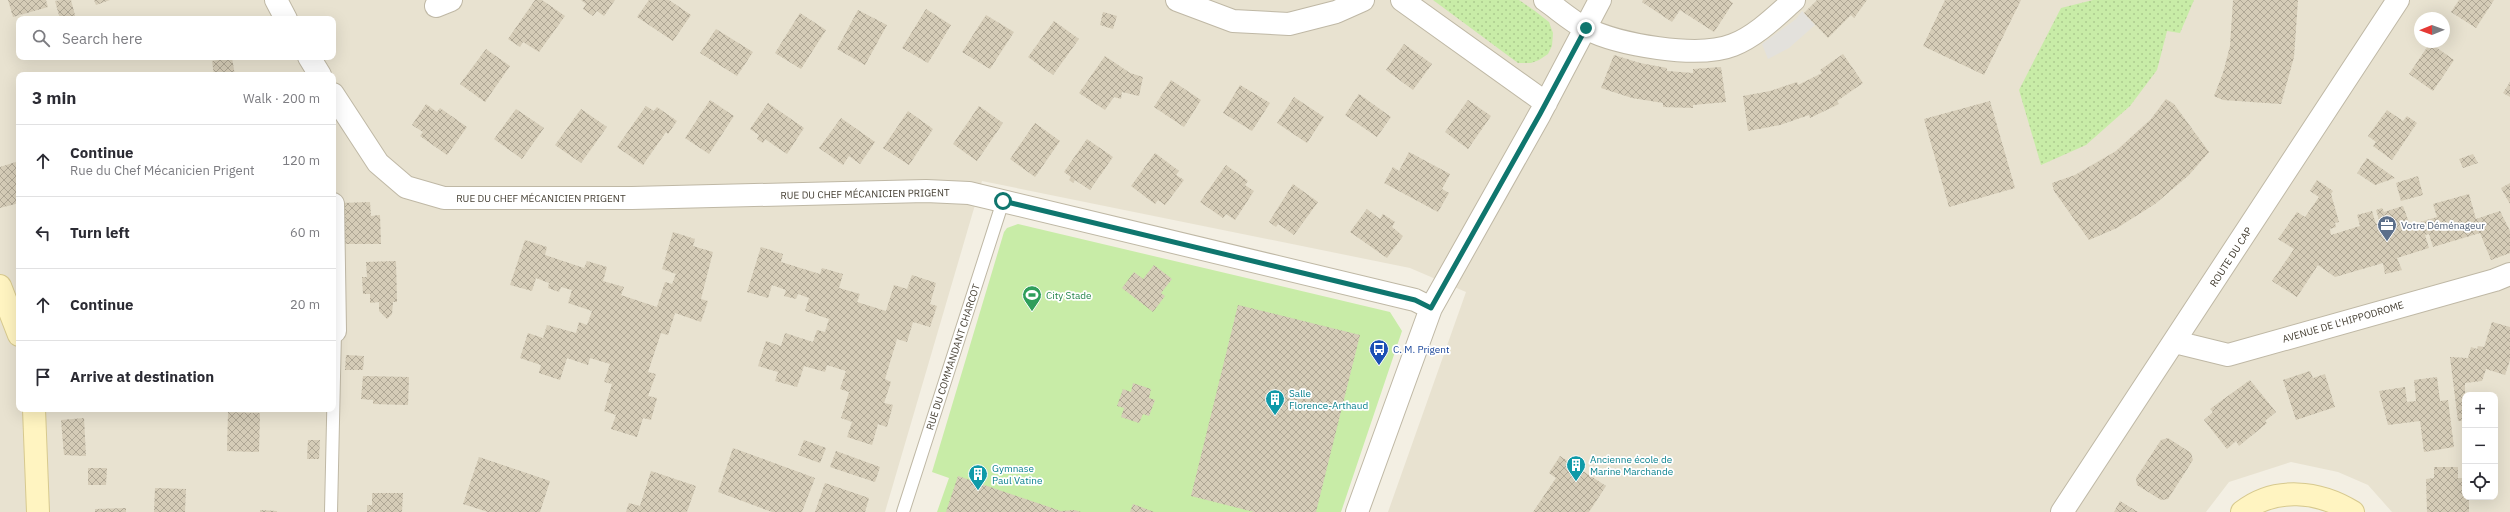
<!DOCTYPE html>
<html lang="en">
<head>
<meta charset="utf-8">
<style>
	:root { --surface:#fff; --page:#f7f7f7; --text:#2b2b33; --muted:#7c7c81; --line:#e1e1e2 }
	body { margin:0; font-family:"IBM Plex Sans",sans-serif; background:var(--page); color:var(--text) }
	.controls { position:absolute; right:12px; bottom:12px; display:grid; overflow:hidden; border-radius:8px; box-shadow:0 4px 16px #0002 }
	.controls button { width:36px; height:36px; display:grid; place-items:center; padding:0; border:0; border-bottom:1px solid var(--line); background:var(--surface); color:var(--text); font:20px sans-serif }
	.compass { position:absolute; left:2414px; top:12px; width:36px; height:36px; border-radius:50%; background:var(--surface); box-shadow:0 4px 16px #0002; rotate:269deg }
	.stop { position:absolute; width:12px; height:12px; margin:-9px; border:3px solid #0f766e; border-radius:50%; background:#fff }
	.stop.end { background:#0f766e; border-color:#fff; box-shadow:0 1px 4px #0008 }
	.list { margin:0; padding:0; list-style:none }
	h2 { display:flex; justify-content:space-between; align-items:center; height:52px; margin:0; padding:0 16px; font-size:17px }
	h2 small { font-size:13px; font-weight:400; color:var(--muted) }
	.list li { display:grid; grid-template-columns:26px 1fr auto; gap:12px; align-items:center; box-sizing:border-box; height:72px; padding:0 16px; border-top:1px solid var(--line) }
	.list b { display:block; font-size:15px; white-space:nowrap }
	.list p { margin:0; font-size:13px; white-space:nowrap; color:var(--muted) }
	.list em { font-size:13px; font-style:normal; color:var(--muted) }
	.icon { flex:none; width:22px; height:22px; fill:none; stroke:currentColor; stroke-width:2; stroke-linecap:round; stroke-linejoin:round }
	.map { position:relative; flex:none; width:2510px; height:512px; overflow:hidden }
	.search { position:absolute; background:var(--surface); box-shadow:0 4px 16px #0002; left:16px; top:16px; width:320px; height:44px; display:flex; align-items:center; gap:10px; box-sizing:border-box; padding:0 14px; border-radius:8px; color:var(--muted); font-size:15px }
	.panel { position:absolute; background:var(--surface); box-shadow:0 4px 16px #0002; left:16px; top:72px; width:320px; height:340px; border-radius:8px }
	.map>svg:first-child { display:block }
	.residential { fill:#e8e2d0; fill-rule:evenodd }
	.grass { fill:url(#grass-dots) }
	.pitch { fill:#c8eca7 }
	.parking { fill:#e3e1dc }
	.building { fill:url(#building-cross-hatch) }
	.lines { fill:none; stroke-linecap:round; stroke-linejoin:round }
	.lane-casing { stroke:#bfb8a5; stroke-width:14 }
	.street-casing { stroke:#bfb8a5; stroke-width:24 }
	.secondary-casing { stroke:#d7c98e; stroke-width:24 }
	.lane { stroke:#fff; stroke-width:12 }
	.street { stroke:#fff; stroke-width:22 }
	.secondary { stroke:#fff4c1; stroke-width:22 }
	.route { stroke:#0f766e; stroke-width:5 }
	.labels { text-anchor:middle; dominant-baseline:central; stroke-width:3.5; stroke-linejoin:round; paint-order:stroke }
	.street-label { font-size:10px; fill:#453f33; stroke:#fff }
	.service-label { font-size:10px; fill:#4e5e75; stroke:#fff; text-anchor:start }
	.leisure-label { font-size:10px; fill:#27864d; stroke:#fff; text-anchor:start }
	.transit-label { font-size:10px; fill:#164399; stroke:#fff; text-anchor:start }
	.culture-label { font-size:10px; fill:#0d838f; stroke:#fff; text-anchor:start }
</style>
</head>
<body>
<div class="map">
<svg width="2510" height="512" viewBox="0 0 2510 512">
	<defs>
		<pattern id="grass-dots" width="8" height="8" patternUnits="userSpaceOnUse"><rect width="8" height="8" fill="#c8eca7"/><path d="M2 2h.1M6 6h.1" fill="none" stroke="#adcb90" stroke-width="1.8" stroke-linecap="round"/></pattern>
		<pattern id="building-cross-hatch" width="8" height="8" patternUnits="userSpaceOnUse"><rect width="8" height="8" fill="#d5ccb7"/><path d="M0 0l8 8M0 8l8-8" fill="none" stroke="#afa795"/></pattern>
	</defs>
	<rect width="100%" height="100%" fill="#f3efe3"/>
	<path class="residential" d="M0,0h2510v512h-118l-24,-27 -30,-13 -47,-10 -62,20 -23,30h-818l78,-220 -56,-24 -428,-87 -97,331h-885zM2420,18h24v24h-24zM19,19h314v38h-314zM19,75h314v334h-314zM2465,395h30v102h-30z"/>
	<path class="grass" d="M1433,0h86l16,11 14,11 4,11 -1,13 -4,8 -9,6 -8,3h-13z
		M2093,0h101l-14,33 -13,-2 -10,39 -27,36 -44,39 -45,20 -22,-75 42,-82z"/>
	<path class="pitch" d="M1018,224l372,88 12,19 -61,181h-404l12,-34 -17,-6 72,-240 3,-4z"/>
	<path class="parking" d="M1802,11l13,14 -26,23 -21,11 -6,-15 34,-25z"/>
	<path class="building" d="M8,0h38l2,7 -35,10z
		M61,0h10l5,19h-16l-5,-18z
		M94,0h16l-14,5z
		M535,0h7l23,16 -26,36 -16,-10 -3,5 -12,-8z
		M581,0h34l-11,16 -7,-5 -4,5 -10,-7 3,-5z
		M649,0h20l22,15 -18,26 -36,-24z
		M1643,0h86l4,3 -19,29 -34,-22 -8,12 -30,-20z
		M1817,0h50l-13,18 -3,-3 -23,23 -24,-25z
		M1945,0h76l-37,75 -61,-29z
		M2233,0h65l-4,57 -13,47 -58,-4 -9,-4 9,-23 7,-27z
		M2459,0h35l-18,28 -25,-16z
		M926,9l25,16 -23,38 -26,-15z
		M858,10l29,15 -22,40 -28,-16z
		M1103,12l14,4 -4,13 -13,-4z
		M800,13l26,17 -25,39 -26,-16z
		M986,15l28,17 -24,37 -28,-17z
		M1054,21l25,18 -26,36 -25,-18z
		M716,29l37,23 -16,24 -37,-23z
		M2430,43l24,17 -21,31 -24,-17z
		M1404,44l28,20 -19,26 -27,-20z
		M486,49l24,17 -25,36 -25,-18z
		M1843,54l20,29 -26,18 2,3 -29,14 -1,-3 -29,10 -32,6 -5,-35 27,-5 27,-9 1,3 24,-12 -2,-3z
		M1614,55l26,8 27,5v3l26,2v-4l28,-2 5,35 -33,3v3l-30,-1v-4l-31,-5 -31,-10z
		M1105,56l25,17 13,4 -4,19 -17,-4 -1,7 -7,-2 -9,13 -26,-17z
		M232,58l3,17h-21l-2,-14z
		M1171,80l30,20 -17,27 -30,-20z
		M2510,82v15l-7,-4z
		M1240,85l30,18 -18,28 -29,-18z
		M1359,94l32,23 -14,20 -32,-22z
		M1294,97l30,20 -17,26 -30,-20z
		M2166,99l8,5 35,48 -20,23 -34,29 -38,24 -28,12 -35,-49 -2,-8 23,-8 41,-24 35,-32z
		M710,100l24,16 -25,38 -24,-16z
		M1468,100l23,16 -23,33 -23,-17z
		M1990,101l25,87 -66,19 -25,-88z
		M768,103l36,25 -17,26 -22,-15 -2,4 -6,-4 2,-4 -9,-6z
		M426,104l11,8 3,-4 27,19 -20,28 -27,-19 3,-4 -11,-7z
		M646,106l8,5 3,-4 20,14 -9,13 -2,-2 -23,33 -26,-18z
		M979,106l24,17 -26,38 -24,-17z
		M516,109l28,19 -22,31 -28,-20z
		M581,109l26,18 -26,36 -26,-18z
		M2387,110l16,11 4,-5 10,7 -25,37 -19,-14 3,-4 -8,-6z
		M908,111l25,18 -24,36 -26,-17z
		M841,118l34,24 -15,22 -11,-8 -6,9 -24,-17z
		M1035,123l25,18 -25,36 -25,-18z
		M1087,139l26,18 -23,33 -15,-10 -2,3 -4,-3 2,-3 -7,-5z
		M1409,152l41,22 -8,15 7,4 -11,19 -54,-29 9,-16 6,4z
		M1155,153l24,18 -3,4 8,5 -19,25 -7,-5 -3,4 -24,-18z
		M2473,154l5,9 -15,5 -4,-9z
		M2367,158l28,20 -20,7 -18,-12z
		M19,161v42l-19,5v-41z
		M1226,165l22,16 -3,4 9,6 -19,29 -9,-6 -3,4 -23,-16z
		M2418,176l5,19 -22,6 -5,-18z
		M2317,180l16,11 -2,3 8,28 -4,1 1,4 -6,2 1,6 29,-9 -3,-11 15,-4 4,13 4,-1 -4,-13 6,-2 2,4 19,-6 7,19 27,-8 -4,-13 36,-10 7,25 24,-8 10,20v22l-19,7 -11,-27 -47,14 -4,-13 -4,1 4,13 -32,10 5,12 -17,4 -2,-11 -48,14 -17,-12 -21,32 -25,-16 22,-32 -16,-10 19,-27 8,5 14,-20 -9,-6z
		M2510,183v21l-9,-16z
		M1293,184l25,18 -24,33 -16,-11 -2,3 -7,-5z
		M370,202l1,14 9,-1 1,29h-39l-1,-41z
		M1367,209l13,10 3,-5 12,8 -3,5 11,9 -16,22 -37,-26z
		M673,232l22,7 -2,7 20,6 -12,47 7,2 -7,21 -26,-9 -7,22 -7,-2 -13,39 8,2 -8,22 9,2 -6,22 -8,-2 -6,19 -26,-8 5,-14 -12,-4 8,-27 -8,-2 6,-18 -20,-6 -2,7 -21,-7 -7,22 -21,-7 2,-8 -21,-7 8,-25 15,5 4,-13 29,8 3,-11 8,3 5,-14 -24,-8 4,-13 -11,-3 -2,5 -11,-4 1,-5 -13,-5 -4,13 -22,-6 15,-45 22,7 -2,8 39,13 3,-7 20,6 -4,14 21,6 -3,8 36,12 8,-25 7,2 4,-10 -14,-5z
		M761,247l22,7 -2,8 39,12 2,-6 21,6 -4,14 21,6 -3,8 29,9 8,-26 13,4 5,-14 24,8 -6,21 7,2 -7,21 -17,-5 -6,20 -10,-3 -12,40 6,3 -7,21 9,2 -6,22 -9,-3 -6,21 -25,-8 5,-15 -11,-4 8,-26 -9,-3 6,-18 -19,-6 -2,7 -21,-6 -7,21 -22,-6 3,-9 -20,-6 8,-25 15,5 4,-13 28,9 4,-12 8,2 4,-13 -24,-8 4,-13 -11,-4 -2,5 -12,-3 2,-6 -14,-5 -4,13 -21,-6z
		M396,261l1,41h-4l-1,12 -5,5 -8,-8v-9l-9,1v-9h-7l-1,-17h5l-1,-15z
		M1154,265l18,14 -11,14 4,3 -12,16 -31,-24 12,-16 9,7z
		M1238,305l122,30 -44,177h-62l-63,-16z
		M2492,322l18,5v33l-5,15 -19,-6 -4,12 -17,2v37l-7,1 -8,-64 18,1 3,-11 6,2 1,-3 6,1z
		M346,355l18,1 -1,14h-18z
		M2310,371l3,7 12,-4 10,33 -39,13 -13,-40z
		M363,376l46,1 -1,28 -35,-1v-4l-12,-1z
		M2437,377l3,24 8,-1 6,47 -30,5 -4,-31 -32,4 -9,-34 26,-4 2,15 9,-1 -2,-21z
		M2250,380l26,32 -11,9 2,2 -28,23 -3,-5 -9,8 -23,-29 9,-8 -3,-3z
		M1133,383l18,6 -2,9 6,2 -6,16 -6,-2 -4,9 -18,-6 3,-9 -7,-2 6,-17 8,3z
		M228,412l32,1 -1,39 -32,-1z
		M84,418l2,38 -22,-1 -3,-35z
		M2462,427h3v16h-1z
		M2168,438l23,15 2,7 -25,39 -7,1 -24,-15 -1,-7 25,-38z
		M308,440h12l-1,19h-12z
		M804,440l22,8 -6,15 -22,-8z
		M733,448l82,30 -13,34h-30l-54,-20z
		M836,451l44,16 -5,15 -45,-15z
		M1560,456l46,30 -17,26h-56l23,-34 -7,-5z
		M479,457l71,24 -10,31h-52l-25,-8z
		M2434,467h24v11h7v19h4v15h-42l-1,-33 8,-1z
		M88,468h19l-1,17h-18z
		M651,471l45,15 -9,26h-61l3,-9 11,3z
		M958,476l103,35 14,-1 6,2h-135z
		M825,483l44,15 -4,14h-50z
		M155,488l31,1 -1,23h-31z
		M372,493h31l-1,19h-35v-7h5z
		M2120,501l18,11h-24z
		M1133,504l21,8h-24z
		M126,508v4h-31v-3z
		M260,510l17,1v1h-17z"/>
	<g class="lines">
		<defs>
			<path id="lane" d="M331,512l4,-181
				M903,512l100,-311"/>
			<path id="street" d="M276,0l10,19
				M1177,0l56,21 56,3 47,-12 27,-12
				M1402,0l144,103
				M1545,0c13,9 26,21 40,28 33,17 113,31 148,17 23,-9 43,-29 61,-45
				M436,6l15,-6
				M309,57l11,18
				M333,94l45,69 28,24 38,11h188l294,-7 43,2 446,107 16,8
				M333,204l2,127
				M2175,342l53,13 267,-75 15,-6
				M1357,512l74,-204 109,-194 60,-114
				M2062,512l336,-512"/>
			<path id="secondary" d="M0,286l19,49
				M34,409l4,103
				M2242,512c33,-26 77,-21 111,0"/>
		</defs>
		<use href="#lane" class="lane-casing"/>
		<use href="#street" class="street-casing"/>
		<use href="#secondary" class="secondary-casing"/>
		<use href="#lane" class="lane"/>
		<use href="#street" class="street"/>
		<use href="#secondary" class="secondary"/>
	</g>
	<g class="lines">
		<path class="route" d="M1003,201l412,99 16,8 109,-194 46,-86"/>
	</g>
	<defs>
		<symbol id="office-pin" viewBox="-11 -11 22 30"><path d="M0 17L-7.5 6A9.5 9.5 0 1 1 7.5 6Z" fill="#5c6f8a" stroke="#fff"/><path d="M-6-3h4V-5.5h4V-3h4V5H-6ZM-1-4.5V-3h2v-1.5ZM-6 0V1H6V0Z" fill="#fff"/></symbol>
		<symbol id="stadium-pin" viewBox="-11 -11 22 30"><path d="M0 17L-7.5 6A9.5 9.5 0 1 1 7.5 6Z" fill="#2e9e5b" stroke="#fff"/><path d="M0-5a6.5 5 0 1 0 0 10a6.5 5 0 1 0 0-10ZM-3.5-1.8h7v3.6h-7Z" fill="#fff"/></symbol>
		<symbol id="bus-pin" viewBox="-11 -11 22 30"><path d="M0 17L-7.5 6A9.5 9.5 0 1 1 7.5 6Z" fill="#1a4fb4" stroke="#fff"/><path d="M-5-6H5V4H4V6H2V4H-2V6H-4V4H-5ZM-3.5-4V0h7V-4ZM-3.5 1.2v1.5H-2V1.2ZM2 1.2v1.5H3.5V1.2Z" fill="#fff"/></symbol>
		<symbol id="building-pin" viewBox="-11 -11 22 30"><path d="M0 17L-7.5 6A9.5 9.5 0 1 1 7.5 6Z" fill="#0f9aa8" stroke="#fff"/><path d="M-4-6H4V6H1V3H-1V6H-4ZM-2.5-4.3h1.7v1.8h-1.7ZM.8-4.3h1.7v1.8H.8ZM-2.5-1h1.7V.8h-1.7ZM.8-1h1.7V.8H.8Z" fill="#fff"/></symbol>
	</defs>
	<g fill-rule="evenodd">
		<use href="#office-pin" x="2376" y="214" width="22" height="30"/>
		<use href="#stadium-pin" x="1021" y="284" width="22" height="30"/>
		<use href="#bus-pin" x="1368" y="338" width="22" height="30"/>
		<use href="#building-pin" x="1264" y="388" width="22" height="30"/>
		<use href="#building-pin" x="1565" y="454" width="22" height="30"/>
		<use href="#building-pin" x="967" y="463" width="22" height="30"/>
	</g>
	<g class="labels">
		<g class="street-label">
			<text transform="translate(865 194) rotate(-1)">RUE DU CHEF MÉCANICIEN PRIGENT</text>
			<text x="541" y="198">RUE DU CHEF MÉCANICIEN PRIGENT</text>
			<text transform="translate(2231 257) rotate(-57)">ROUTE DU CAP</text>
			<text transform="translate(2343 322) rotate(-16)">AVENUE DE L'HIPPODROME</text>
			<text transform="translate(953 357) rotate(-72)">RUE DU COMMANDANT CHARCOT</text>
		</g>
		<g class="service-label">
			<text x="2401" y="225">Votre Déménageur</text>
		</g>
		<g class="leisure-label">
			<text x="1046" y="295">City Stade</text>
		</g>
		<g class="transit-label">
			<text x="1393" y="349">C. M. Prigent</text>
		</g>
		<g class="culture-label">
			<text x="1289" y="393">Salle<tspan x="1289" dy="12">Florence-Arthaud</tspan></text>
			<text x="1590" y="459">Ancienne école de<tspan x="1590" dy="12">Marine Marchande</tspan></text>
			<text x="992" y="468">Gymnase<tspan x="992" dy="12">Paul Vatine</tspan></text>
		</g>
	</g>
</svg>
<div class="controls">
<button>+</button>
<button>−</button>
<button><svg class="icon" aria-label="locate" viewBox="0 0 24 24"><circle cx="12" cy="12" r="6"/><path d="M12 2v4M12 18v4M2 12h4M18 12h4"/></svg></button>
</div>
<svg class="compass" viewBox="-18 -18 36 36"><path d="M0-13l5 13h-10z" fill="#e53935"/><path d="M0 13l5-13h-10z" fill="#7c7c81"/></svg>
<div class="stop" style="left:1003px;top:201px"></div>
<div class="stop end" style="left:1586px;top:28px"></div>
<div class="search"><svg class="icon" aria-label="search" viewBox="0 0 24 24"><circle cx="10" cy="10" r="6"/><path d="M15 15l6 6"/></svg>Search here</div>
<section class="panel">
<h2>3 min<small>Walk · 200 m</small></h2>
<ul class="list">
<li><svg class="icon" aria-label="ahead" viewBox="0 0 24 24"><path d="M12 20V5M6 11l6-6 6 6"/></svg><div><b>Continue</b><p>Rue du Chef Mécanicien Prigent</p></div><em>120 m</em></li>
<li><svg class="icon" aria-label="left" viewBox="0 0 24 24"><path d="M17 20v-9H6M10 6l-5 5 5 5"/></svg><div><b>Turn left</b></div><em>60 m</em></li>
<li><svg class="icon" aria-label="ahead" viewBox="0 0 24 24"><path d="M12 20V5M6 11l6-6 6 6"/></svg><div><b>Continue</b></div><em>20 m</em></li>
<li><svg class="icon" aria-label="arrive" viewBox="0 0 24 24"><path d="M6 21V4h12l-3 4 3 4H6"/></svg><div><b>Arrive at destination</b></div></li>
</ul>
</section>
</div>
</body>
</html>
